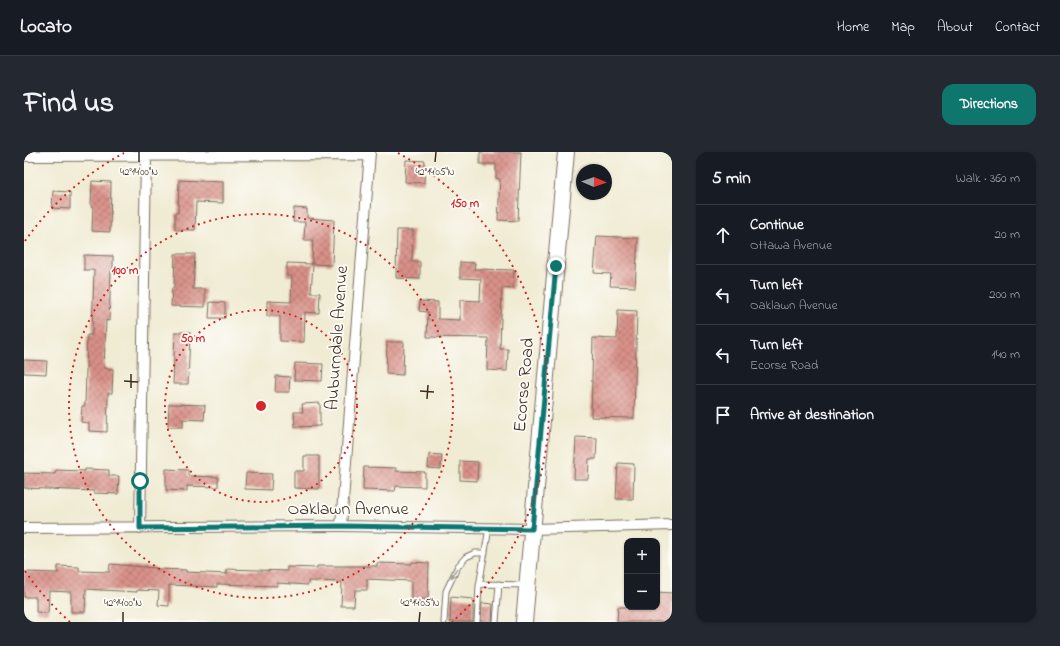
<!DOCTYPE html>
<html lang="en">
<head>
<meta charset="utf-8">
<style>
	:root { --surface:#171b24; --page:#242831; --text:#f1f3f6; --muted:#9ea1a6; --line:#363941; --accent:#0f766e }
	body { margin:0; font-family:"Indie Flower",sans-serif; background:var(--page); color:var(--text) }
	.controls { position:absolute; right:12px; bottom:12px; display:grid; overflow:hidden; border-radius:8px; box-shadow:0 1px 3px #0004 }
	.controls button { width:36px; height:36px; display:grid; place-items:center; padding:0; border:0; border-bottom:1px solid var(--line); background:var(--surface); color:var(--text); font:20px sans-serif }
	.compass { position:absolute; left:552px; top:12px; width:36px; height:36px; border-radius:50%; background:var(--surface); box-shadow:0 1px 3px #0004; rotate:92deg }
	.stop { position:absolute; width:12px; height:12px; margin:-9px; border:3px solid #0f766e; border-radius:50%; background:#fff }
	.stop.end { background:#0f766e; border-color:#fff; box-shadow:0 1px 4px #0008 }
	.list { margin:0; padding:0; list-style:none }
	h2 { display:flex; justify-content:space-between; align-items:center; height:52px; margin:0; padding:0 16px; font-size:17px }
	h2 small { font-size:13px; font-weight:400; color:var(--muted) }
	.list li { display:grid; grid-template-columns:26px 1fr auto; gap:12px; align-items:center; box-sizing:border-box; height:60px; padding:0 16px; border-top:1px solid var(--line) }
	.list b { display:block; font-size:15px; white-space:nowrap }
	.list p { margin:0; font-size:13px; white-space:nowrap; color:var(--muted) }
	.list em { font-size:13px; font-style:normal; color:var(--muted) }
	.icon { flex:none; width:22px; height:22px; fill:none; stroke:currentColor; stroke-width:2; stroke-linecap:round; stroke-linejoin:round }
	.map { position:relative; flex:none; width:648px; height:470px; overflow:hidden; border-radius:12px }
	header { display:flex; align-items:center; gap:24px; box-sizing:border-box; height:56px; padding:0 20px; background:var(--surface); border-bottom:1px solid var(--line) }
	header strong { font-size:19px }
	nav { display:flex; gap:22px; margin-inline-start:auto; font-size:14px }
	.intro { display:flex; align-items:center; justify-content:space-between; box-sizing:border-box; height:96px; padding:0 24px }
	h1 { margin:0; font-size:28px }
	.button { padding:10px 18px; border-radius:12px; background:var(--accent); color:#fff; font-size:14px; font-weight:700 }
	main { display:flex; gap:24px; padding:0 24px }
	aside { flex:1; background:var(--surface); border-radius:12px; box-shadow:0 1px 3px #0004 }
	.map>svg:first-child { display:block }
	.building { fill:url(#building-cross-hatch) }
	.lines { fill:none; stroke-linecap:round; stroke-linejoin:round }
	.lane-casing { stroke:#7a6e5d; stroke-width:7 }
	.street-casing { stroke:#7a6e5d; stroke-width:12 }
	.primary-casing { stroke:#7a6e5d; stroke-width:18 }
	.lane { stroke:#fff; stroke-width:5 }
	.street { stroke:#fff; stroke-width:10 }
	.primary { stroke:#fff; stroke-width:16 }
	.oneway { fill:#a79f9a }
	.route { stroke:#0f766e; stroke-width:5 }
	.ticks { fill:none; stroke:#3b2a1e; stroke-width:1.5 }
	.ring { fill:none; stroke:#d62828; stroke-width:2; stroke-dasharray:2 4 }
	.labels { text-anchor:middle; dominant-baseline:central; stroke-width:3.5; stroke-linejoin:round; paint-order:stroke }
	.street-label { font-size:18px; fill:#3b2a1e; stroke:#fdfcf7 }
	.ticks-label { font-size:10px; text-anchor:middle; fill:#3b2a1e; stroke:#fdfcf7; stroke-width:3.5; stroke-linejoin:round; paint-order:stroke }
	.centre { fill:#d62828; stroke:#fdfcf7; stroke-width:2 }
	.ring-label { font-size:12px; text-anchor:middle; font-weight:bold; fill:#d62828; stroke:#fdfcf7; stroke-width:3.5; stroke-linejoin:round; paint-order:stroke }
</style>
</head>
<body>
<header>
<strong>Locato</strong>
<nav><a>Home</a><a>Map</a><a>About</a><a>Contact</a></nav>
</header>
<div class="intro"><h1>Find us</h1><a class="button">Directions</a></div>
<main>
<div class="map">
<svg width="648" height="470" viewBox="0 0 648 470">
	<defs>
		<pattern id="building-cross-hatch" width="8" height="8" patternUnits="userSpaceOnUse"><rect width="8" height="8" fill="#d99189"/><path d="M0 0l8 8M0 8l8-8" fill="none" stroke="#b1776f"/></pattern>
	</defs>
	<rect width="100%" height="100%" fill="#fdfcf7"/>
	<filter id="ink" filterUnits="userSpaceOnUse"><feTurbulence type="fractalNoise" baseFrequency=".025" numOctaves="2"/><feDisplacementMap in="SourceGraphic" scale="8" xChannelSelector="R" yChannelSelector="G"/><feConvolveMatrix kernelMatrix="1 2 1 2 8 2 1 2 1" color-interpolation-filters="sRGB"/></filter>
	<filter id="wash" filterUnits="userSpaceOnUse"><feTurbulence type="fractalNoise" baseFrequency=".012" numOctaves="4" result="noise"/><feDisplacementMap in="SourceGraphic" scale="16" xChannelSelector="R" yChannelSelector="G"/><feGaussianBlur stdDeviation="0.9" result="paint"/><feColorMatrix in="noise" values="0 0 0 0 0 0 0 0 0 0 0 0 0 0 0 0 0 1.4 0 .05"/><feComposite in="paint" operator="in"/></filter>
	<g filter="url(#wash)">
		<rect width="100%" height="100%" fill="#f0ebd3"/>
		<g id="blocks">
			<path class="building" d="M456,0h41l-3,69 -20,-1 2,-41 -4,-1v-14h-16z
				M382,8l19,1 -1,22 -19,-1z
				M155,28l44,2v21l-27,-1 -1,28h-20v-17h3z
				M68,29l19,1 -1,50 -18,-1 1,-25h-2z
				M29,39l17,1v17l-18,-1z
				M270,56l13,1v9l27,2 -2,45 -19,-1 -2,29h9l-1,20 -14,-1 -1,30 -24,-1v-25h-13v-15l24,1 1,-26h-5v-13l25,1 1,-24h-9l1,-18h-12z
				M373,78h16l-1,32h8v17l-24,-1z
				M573,84l41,2 -3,49 -25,-1 1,-12 -17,-1z
				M151,102h20l-2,35h12v18l-34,-1 1,-18h2z
				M60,103l29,1v15h-2l-2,50 -3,-1 -2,48 9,1 -1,24h-4l-1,39 -18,-1v-8l-8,-1 1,-16h3l2,-71h5l2,-65h-10z
				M436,110l15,1 -1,6 40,1 -1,19 -11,-1 -2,61h8l-1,22 -20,-1 1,-32 -61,-1 1,-25 -9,-1 1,-10 18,1v17l22,1v-20l20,1 1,-22 -21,-1z
				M186,150l15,1v15h-16z
				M594,158l19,1 -3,107 -43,-1 2,-79 24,1z
				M151,180h15l-2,52h-15z
				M363,190h17l-1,33 -17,-1z
				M0,208l23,1 -1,13 -22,-1z
				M271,211l28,1 -1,17 -28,-1z
				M252,224l14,1 -1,15h-14z
				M296,251v23l-25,1 -1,-15h9l-1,-8z
				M145,252l36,1 -1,15 -21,-1v8h-15z
				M552,285l21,1 -1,21h-7l-1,20h-14z
				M405,302l13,1 -1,14 -13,-1z
				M280,304h15v33l-25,-1v-17h10z
				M436,309l18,1 -1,19 -17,-1z
				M594,311l16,1 -1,35h-17z
				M340,315l32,1v3l29,1v15l-29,-1 -1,5 -32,-1z
				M61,317l24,1v6h10l-1,18 -24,-1v-2l-70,-3v-15l31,1 1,-4 29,1z
				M142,317l22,1v6l30,1v10l-31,-1v5l-21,-1z
				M222,321l26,1 -1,16 -26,-1z
				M388,410l17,1 -1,36h-17v-18l-44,-2v11h-12l-1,16h-13l1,-24 -34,-1v4l-31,-2v3l-60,-2v3l-48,-2v21l-11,-1 1,-14 -22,-1v2l-51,-3 -1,23h-14v-20l-22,-1 -1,22 -12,-1v-15h-12v-25l34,1v-7l21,1v4l30,1 1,-8 46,4v1l30,1v2l41,2v-5l60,2v-4l30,1v-2h60v-3l35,1z
				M633,440l15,1v29h-55l1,-15h39z
				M427,445l22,2v23h-23z
				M458,451l11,1 -1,18h-11z"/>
		</g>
	</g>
	<g filter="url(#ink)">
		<use href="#blocks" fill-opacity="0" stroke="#7a6e5d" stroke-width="1"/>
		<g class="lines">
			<defs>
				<path id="lane" d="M457,432l45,1
					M420,470l2,-31 12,-25 8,-9 9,-4h10
					M453,470l2,-36 10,-58
					M472,470l3,-38"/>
				<path id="street" d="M0,4l346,-1
					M317,374l29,-374
					M0,376l317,-2 191,3 140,-4
					M116,376l6,-372"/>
				<path id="primary" d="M500,470l42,-470"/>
			</defs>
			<use href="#lane" class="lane-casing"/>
			<use href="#street" class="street-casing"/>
			<use href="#primary" class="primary-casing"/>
			<use href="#lane" class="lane"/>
			<use href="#street" class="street"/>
			<use href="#primary" class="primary"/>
		</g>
		<defs><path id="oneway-solid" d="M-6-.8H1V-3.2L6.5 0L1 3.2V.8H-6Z"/></defs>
		<use class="oneway" href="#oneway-solid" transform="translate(430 421) rotate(120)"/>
	</g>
	<g class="lines" filter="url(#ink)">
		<path class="route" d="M116,329v47l201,-2 191,3 24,-263"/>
	</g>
	<path class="ticks" d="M115,10v-10M411,10l1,-10M100,229l14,1M107,236v-14M396,239l14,1M403,247l1,-14M99,470v-10M395,470l1,-10"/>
	<g class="ring">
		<circle cx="237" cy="254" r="96"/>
		<circle cx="237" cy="254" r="192"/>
		<path d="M46 470A288 288 0 0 1 1 419M1 89A288 288 0 0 1 100 1M374 1A288 288 0 0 1 428 470"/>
	</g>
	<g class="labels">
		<g class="street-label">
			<text transform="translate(314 186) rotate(-86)">Auburndale Avenue</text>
			<text transform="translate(501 233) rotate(-85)">Ecorse Road</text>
			<text x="324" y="358">Oaklawn Avenue</text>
		</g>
	</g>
	<g class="ticks-label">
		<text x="115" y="23">42°14'00"N</text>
		<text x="411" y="23">42°14'05"N</text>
		<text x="99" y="454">42°14'00"N</text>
		<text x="396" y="454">42°14'05"N</text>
	</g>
	<circle cx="237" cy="254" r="6" class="centre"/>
	<g class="ring-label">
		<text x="441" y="55">150 m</text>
		<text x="101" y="122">100 m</text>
		<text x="169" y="190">50 m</text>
	</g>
</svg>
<div class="controls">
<button>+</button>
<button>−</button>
</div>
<svg class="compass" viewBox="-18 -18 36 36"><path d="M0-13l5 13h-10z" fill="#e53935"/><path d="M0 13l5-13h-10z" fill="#9ea1a6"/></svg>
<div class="stop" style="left:116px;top:329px"></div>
<div class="stop end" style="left:532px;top:114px"></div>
</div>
<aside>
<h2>5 min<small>Walk · 360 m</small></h2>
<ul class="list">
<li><svg class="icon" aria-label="ahead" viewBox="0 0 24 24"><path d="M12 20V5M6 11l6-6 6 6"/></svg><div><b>Continue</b><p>Ottawa Avenue</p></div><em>20 m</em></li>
<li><svg class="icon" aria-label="left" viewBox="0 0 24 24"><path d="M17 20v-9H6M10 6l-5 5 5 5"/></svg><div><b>Turn left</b><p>Oaklawn Avenue</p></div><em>200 m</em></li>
<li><svg class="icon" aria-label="left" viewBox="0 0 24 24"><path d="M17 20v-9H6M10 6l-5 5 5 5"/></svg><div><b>Turn left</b><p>Ecorse Road</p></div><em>140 m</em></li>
<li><svg class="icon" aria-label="arrive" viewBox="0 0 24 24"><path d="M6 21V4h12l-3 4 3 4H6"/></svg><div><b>Arrive at destination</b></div></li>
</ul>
</aside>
</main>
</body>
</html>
